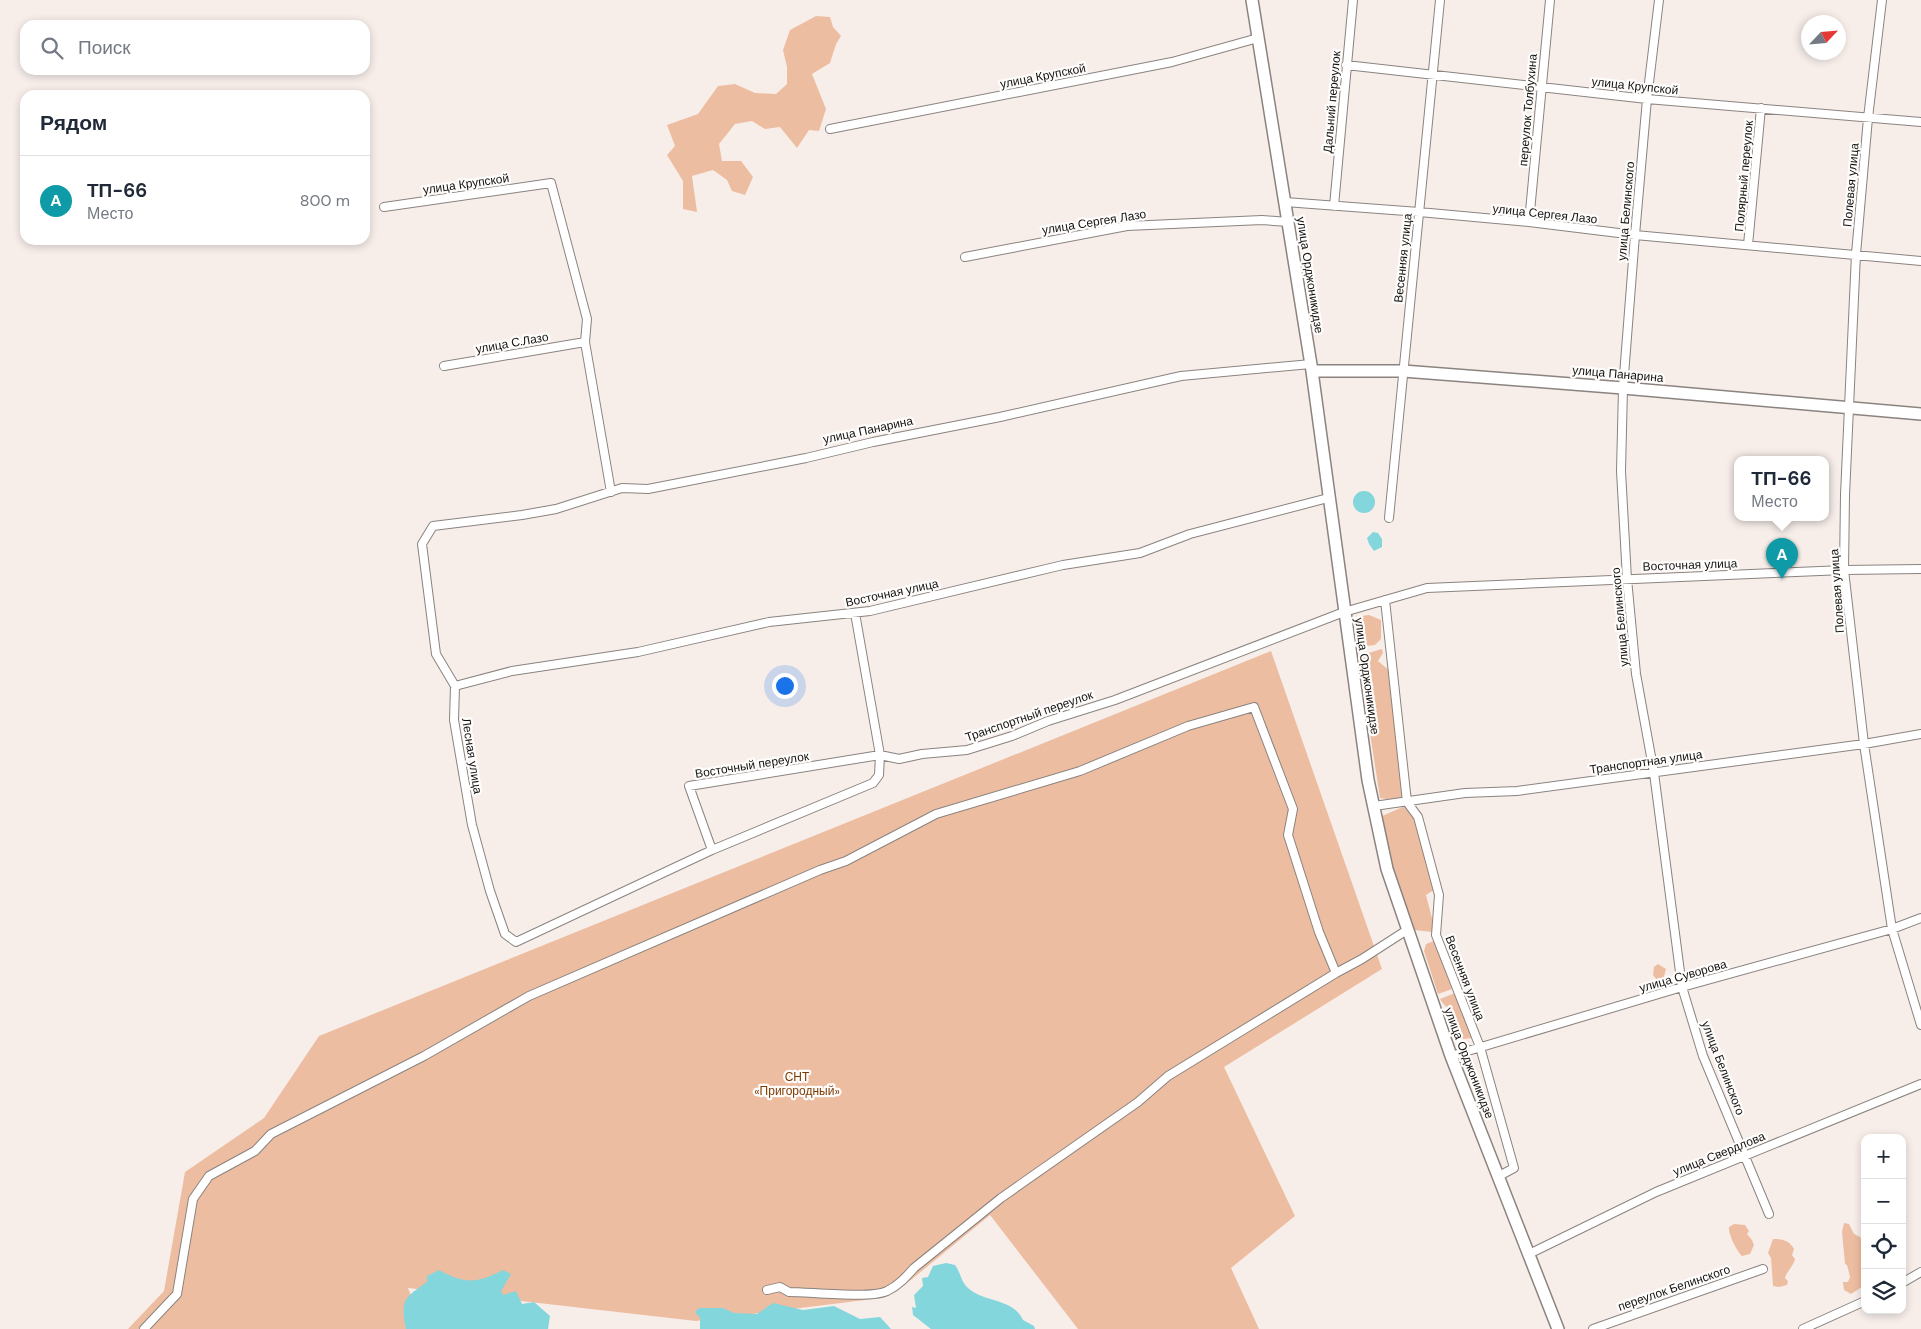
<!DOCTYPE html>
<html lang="ru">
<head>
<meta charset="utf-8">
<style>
	:root { --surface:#fff; --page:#f6f6f7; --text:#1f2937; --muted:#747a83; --line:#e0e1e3; --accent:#1559a9 }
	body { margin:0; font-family:"DM Sans",sans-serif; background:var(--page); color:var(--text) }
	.controls { position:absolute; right:15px; bottom:15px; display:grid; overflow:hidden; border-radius:10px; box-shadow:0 2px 8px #0003 }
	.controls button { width:45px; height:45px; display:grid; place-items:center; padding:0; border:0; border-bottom:1px solid var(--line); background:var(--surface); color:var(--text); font:25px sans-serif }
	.compass { position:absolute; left:1801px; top:15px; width:45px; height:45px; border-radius:50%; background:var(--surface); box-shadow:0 2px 8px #0003; rotate:64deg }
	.you { position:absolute; left:784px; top:685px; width:18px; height:18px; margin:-12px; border:4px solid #fff; border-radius:50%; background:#1a73e8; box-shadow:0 0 0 8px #1a73e833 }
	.badge { display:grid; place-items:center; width:32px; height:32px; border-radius:50%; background:var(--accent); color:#fff; font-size:16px; font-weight:700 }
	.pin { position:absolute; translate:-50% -41px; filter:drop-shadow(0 1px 2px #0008) }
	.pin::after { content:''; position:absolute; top:26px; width:18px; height:15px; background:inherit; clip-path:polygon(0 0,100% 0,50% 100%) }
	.popup { position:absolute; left:1734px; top:456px; width:95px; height:65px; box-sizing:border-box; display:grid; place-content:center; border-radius:10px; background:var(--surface); filter:drop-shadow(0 1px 4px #0005); font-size:16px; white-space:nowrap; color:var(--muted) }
	.popup b { font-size:19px; color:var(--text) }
	.popup::after { content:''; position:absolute; left:50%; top:100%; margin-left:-10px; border:10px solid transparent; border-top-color:var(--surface) }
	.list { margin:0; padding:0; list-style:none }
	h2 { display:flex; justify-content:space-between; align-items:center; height:65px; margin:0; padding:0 20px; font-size:21px }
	h2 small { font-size:16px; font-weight:400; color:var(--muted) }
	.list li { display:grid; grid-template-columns:32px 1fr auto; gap:15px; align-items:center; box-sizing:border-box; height:90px; padding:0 20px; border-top:1px solid var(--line) }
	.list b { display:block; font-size:19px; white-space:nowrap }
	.list p { margin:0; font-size:16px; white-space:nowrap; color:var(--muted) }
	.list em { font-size:16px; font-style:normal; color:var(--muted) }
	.icon { flex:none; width:28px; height:28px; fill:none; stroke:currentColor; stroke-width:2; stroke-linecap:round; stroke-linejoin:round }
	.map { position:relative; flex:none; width:1921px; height:1329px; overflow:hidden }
	.search { position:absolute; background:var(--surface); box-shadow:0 2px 8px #0003; left:20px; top:20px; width:350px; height:55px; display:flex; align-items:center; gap:12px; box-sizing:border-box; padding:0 18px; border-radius:15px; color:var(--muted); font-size:19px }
	.panel { position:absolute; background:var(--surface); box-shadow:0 2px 8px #0003; left:20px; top:90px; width:350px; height:155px; border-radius:15px }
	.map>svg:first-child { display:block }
	.green { fill:#edbda1 }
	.water { fill:#83d6dc }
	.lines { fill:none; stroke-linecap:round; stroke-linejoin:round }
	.street-casing { stroke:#8a837f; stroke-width:10 }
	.secondary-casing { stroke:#8a837f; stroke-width:14 }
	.street { stroke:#fff; stroke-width:8 }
	.secondary { stroke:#fff; stroke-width:11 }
	.labels { text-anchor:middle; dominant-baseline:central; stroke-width:4.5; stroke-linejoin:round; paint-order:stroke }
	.street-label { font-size:12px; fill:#141210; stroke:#fffdfc }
	.park-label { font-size:12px; fill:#7d3a00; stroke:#fffdfc }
</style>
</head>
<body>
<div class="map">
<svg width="1921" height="1329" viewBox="0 0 1921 1329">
	<rect width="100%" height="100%" fill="#f7eeea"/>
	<path class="green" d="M816,16l14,1 3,10 8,9 -5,8 -6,19 -18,11 14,35 -7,22 -10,-1 -12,18 -17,-21 -15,2 -13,-8 -17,3 -16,20 3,17h19l12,16 -8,18 -13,-4 -5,-11 -14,-10 -21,6 5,36 -14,-3v-28l-16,-26 8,-9 -8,-21 31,-11 20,-28 17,-2 20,9 21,1 11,-10v-17l-4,-17 7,-20z
		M1369,615l12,5v19l-6,6 -9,1 -12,-13 7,-17z
		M1382,649l1,4 -5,8 12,10 14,127 -13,2 -11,-2 -21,-136 6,-8z
		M1271,651l111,318 -158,98 71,149 -64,52 28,61h-181l-88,-114 -84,69 -25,14 -185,23 -288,-33 16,41h-296l36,-38 21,-119 79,-54 55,-82z
		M1405,806l9,11 20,73 -8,5 8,31 -2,6 -18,-2 -19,-54 -13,-60z
		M1434,941l18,48 -14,5 -14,-43 2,-7z
		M1658,964l8,5 -3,11h-6l-4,-5 1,-8z
		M1455,993l18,45 -10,1 -10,-11 4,-9c-4,-9 -12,-11 -17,-20z
		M1844,1223l5,1 5,10 6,3 5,10v38l-14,9 -7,-4 -1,-8h5l2,-5 -3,-12 -2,-1 -3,-32z
		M1734,1224l11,1 4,6 -2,3 5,6 2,5 -4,9 -8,2c-5,-5 -14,-22 -13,-29z
		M1773,1239c10,0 16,1 21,10l-2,6 3,4c-2,8 -8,12 -10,19l3,3 -1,4 -8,2 -6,-1 -2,-28 -3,-5z"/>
	<path class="water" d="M1353 502a11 11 0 1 1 22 0a11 11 0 1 1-22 0Z
		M1373,532l5,1 4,6v8l-8,4 -5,-7 -2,-6z
		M946,1263l9,2c6,8 6,17 13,23 17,15 45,10 55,32l11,6 1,3h-104l-18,-14 -1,-8 4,1 -2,-13 9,-9 -1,-8 6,-1 5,-11z
		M439,1270c26,14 37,14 64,0l8,4 -10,17 2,4 13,-4 6,13 12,-2 16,14 -2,13h-142c-6,-29 -2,-31 21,-47v-6z
		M773,1303l30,7 31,-4 26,13 20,-2 11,12h-191v-11l-5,-6 4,-4h24l11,5 23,1z"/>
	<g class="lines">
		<defs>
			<path id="street" d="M1659,0l-12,99 -12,136 -12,153 -2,83 6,108 9,95 18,99 28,214 21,69 66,158
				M1882,0l-14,118 -12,136 -11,241 -1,75 20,174 28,185 29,96
				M1346,65l301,34 274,23
				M830,129l342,-67 86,-24
				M1285,202l134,10 110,10 106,13 286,26
				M1334,206l19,-206
				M384,207l167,-24 36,136 -2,23 26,150
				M1529,222l21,-222
				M1748,245l13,-137
				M965,257l162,-31 135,-6 26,2
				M444,366l141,-24
				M1389,518l51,-518
				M1385,600l22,202 11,15 21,78 -3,40 44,112 34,121 -15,8
				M855,613l25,142 -191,31 23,64 -196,92 -11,-8 -15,-43 -18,-66 -18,-105 1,-34 -19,-32 -14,-110 11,-18 89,-11 34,-6 66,-21 26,1 158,-31 67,-16 127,-25 181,-41 130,-12
				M455,686l57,-15 126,-19 131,-30 101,-11 193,-46 77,-12 50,-19 138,-36
				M1374,806l91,-13 52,-2 347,-47 57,-10
				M712,850l161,-67 6,-8 1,-20 19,4 23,-5 45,-4 45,-14 36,-15 67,-21 229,-88 83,-24 417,-18 77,-1
				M1451,1056l231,-69 210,-58 29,-11
				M1529,1254l127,-62 265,-108
				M1902,1283l19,-11
				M767,1290l13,-3 9,5c21,0 82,7 98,-1 11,-5 19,-14 27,-23l87,-70 137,-96 30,-26 168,-103 26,-14 45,-29
				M144,1329l33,-35 16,-95 16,-23 46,-25 16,-17 153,-78 105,-60 291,-126 26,-9 90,-47 144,-43 108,-45 66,-19 39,102 -5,26 31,97 17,41
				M1593,1329l170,-60
				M1803,1329l62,-28"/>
			<path id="secondary" d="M1252,0l60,371 56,409 19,89 64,187 107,273
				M1312,371h91l220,17 298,26"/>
		</defs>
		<use href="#street" class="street-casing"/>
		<use href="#secondary" class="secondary-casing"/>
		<use href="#street" class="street"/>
		<use href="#secondary" class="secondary"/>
	</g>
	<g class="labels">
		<g class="street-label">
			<text transform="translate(1043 76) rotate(-11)">улица Крупской</text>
			<text transform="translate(1635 86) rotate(6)">улица Крупской</text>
			<text transform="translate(1332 102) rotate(-85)">Дальний переулок</text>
			<text transform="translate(1528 110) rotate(-85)">переулок Толбухина</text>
			<text transform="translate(1744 176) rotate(-85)">Полярный переулок</text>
			<text transform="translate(466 184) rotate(-8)">улица Крупской</text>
			<text transform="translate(1851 185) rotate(-85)">Полевая улица</text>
			<text transform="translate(1626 211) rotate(-85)">улица Белинского</text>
			<text transform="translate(1545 214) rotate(6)">улица Сергея Лазо</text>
			<text transform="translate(1094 222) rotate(-9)">улица Сергея Лазо</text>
			<text transform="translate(1403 258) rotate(-84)">Весенняя улица</text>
			<text transform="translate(1310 275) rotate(81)">улица Орджоникидзе</text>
			<text transform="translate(512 343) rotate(-10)">улица С.Лазо</text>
			<text transform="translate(1618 374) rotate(5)">улица Панарина</text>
			<text transform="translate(868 430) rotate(-12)">улица Панарина</text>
			<text transform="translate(1690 565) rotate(-2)">Восточная улица</text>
			<text transform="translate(1837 591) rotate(-94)">Полевая улица</text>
			<text transform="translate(892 593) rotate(-12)">Восточная улица</text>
			<text transform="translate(1620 617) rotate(-95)">улица Белинского</text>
			<text transform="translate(1367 676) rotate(82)">улица Орджоникидзе</text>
			<text transform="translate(1029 716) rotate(-19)">Транспортный переулок</text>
			<text transform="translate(472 756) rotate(81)">Лесная улица</text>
			<text transform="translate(1646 762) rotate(-8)">Транспортная улица</text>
			<text transform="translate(752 765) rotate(-9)">Восточный переулок</text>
			<text transform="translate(1683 976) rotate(-16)">улица Суворова</text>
			<text transform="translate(1465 978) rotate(69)">Весенняя улица</text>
			<text transform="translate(1469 1063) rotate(69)">улица Орджоникидзе</text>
			<text transform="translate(1723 1068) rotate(69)">улица Белинского</text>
			<text transform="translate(1719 1154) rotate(-22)">улица Свердлова</text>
			<text transform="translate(1674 1288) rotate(-19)">переулок Белинского</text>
		</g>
		<g class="park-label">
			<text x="797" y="1077">СНТ<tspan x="797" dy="14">«Пригородный»</tspan></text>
		</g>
	</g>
</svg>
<div class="controls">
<button>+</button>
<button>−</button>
<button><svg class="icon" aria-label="locate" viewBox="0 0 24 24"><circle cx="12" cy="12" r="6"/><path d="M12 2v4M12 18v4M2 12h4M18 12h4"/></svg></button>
<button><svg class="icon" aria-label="layers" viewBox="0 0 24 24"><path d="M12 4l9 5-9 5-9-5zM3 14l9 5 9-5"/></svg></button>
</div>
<svg class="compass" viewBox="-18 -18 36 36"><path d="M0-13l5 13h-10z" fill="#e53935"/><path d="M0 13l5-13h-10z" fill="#747a83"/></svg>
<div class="you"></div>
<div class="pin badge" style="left:1782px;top:579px;background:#0f9aa8">A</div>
<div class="popup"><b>ТП-66</b>Место</div>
<div class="search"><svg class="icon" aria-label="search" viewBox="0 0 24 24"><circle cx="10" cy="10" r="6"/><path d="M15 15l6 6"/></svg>Поиск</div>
<section class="panel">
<h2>Рядом<small></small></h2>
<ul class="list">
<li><span class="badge" style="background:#0f9aa8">A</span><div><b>ТП-66</b><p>Место</p></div><em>800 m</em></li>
</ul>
</section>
</div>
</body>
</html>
